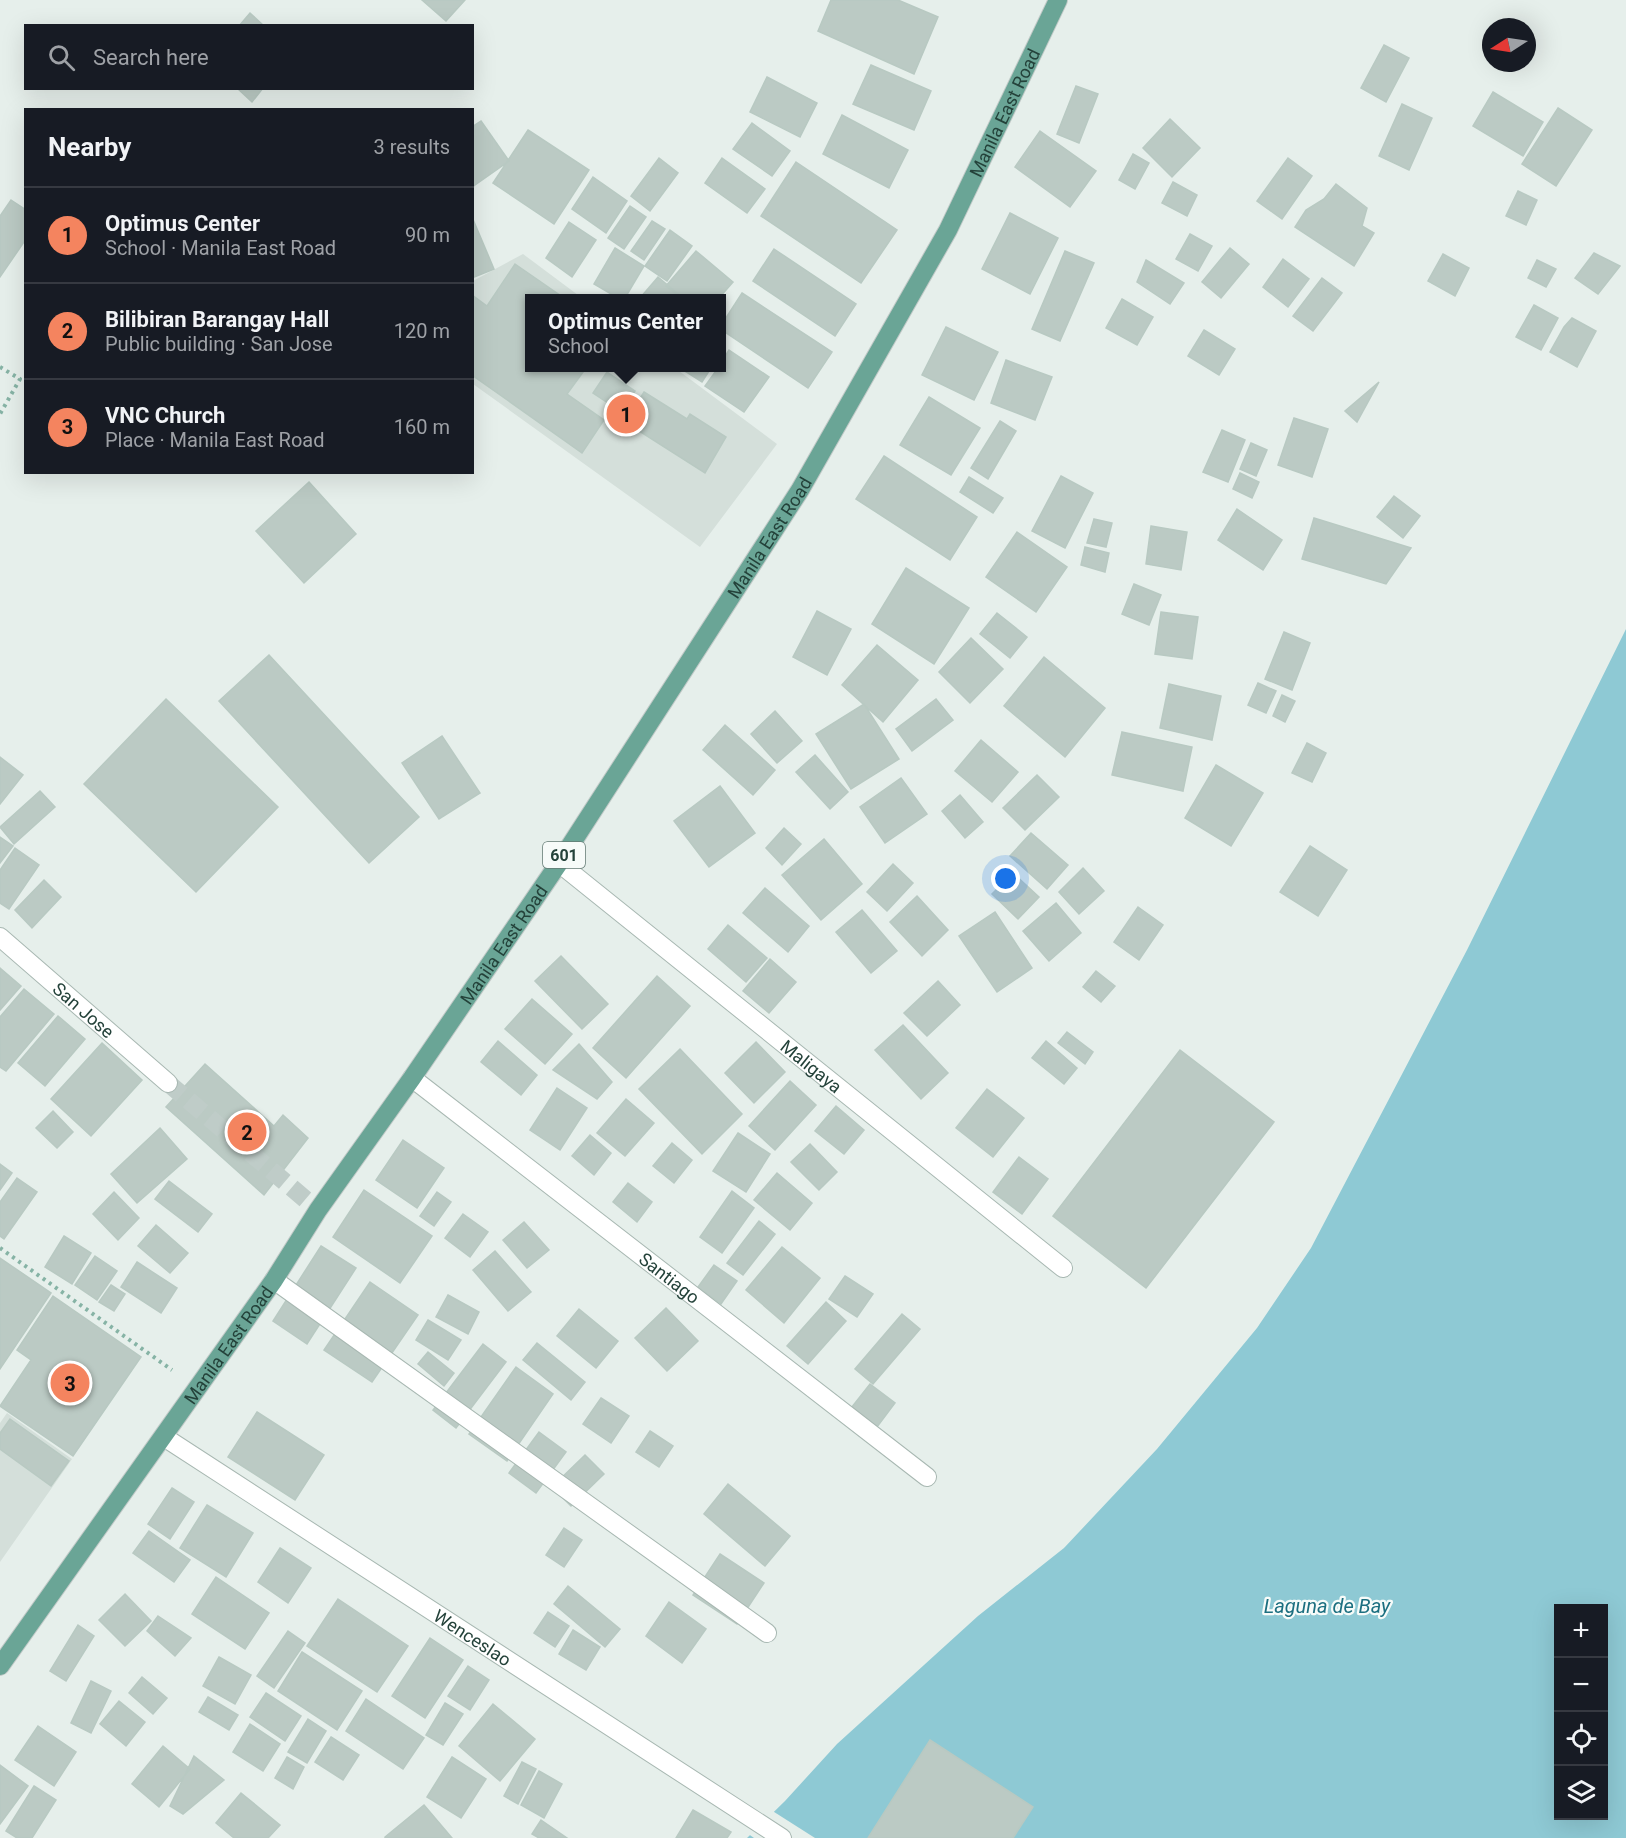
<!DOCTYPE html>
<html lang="en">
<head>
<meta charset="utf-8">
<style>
	:root { --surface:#171b24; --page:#242831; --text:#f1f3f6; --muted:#9ea1a6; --line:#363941; --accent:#f4845f }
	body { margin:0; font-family:Roboto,sans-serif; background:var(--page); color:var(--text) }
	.controls { position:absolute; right:18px; bottom:18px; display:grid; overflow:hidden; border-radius:0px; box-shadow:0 6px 24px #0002 }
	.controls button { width:54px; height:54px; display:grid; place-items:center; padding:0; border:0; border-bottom:2px solid var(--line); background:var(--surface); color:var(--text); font:30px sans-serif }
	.compass { position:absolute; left:1482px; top:18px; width:54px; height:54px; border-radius:50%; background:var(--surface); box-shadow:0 6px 24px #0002; rotate:258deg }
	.you { position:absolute; left:1006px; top:879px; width:21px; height:21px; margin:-15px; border:4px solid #fff; border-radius:50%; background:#1a73e8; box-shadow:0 0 0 9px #1a73e833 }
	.badge { display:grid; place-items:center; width:39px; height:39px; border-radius:50%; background:var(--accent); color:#111; font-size:20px; font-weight:700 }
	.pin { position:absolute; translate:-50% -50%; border:3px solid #fff; box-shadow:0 2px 6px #0006 }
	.popup { position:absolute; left:525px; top:294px; width:201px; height:78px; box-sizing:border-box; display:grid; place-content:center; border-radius:0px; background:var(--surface); filter:drop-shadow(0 2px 4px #0005); font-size:20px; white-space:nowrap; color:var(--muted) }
	.popup b { font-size:22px; color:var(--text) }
	.popup::after { content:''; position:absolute; left:50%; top:100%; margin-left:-12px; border:12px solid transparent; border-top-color:var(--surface) }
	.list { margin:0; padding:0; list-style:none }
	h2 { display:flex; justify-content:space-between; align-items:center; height:78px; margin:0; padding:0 24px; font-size:26px }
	h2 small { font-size:20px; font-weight:400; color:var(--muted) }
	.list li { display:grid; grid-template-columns:39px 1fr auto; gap:18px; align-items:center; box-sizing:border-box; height:96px; padding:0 24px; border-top:2px solid var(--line) }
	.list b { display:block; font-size:22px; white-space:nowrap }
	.list p { margin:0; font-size:20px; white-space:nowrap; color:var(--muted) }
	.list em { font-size:20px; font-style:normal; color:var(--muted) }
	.icon { flex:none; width:33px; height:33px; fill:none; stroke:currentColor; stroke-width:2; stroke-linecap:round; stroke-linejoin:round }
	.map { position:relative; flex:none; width:1626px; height:1838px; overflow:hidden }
	.search { position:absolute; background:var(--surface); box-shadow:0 6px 24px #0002; left:24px; top:24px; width:450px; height:66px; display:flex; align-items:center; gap:15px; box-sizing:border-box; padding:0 21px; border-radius:0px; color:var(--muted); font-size:22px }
	.panel { position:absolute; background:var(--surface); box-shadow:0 6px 24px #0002; left:24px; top:108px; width:450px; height:366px; border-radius:0px }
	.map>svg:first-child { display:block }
	.built { fill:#d4dfda }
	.water { fill:#8ec9d4; fill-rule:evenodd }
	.pier { fill:#e6efeb }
	.building { fill:#bbcac4; stroke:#b8c9c2; stroke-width:1.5 }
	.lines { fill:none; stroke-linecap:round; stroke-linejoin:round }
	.minor-tunnel { stroke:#bfccc8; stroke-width:18; stroke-dasharray:18 9; stroke-linecap:butt }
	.minor-casing { stroke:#a8b8b2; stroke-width:20 }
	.major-casing { stroke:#c2cac8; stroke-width:20 }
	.path { stroke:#86b3a5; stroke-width:4; stroke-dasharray:3 4.5; stroke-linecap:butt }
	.minor { stroke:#fff; stroke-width:18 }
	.major { stroke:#6aa596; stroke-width:18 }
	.labels { text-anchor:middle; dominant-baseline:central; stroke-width:4.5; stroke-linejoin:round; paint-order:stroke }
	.shield { fill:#f7fbf9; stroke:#637a73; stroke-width:1.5 }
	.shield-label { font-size:16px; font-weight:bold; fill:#24423a }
	.street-label { font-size:18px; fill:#24423a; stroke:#f7fbf9 }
	.water-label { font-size:20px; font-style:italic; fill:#1c6f80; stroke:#f7fbf9 }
</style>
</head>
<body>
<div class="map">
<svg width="1626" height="1838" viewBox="0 0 1626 1838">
	<rect width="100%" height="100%" fill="#e6efeb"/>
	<path class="built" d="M523,254l59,44h-52v70h145l102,76 -77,103 -227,-163v-103z
		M7,1413l65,46 -72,103v-139z"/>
	<path class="water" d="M1626,629v1209h-879l38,-37 52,-57 141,-128 86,-68 93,-99 100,-121 54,-80 156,-298zM1558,1608h46v208h-46z"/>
	<path class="pier" d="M771,1810l44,28h-61l-7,-5z"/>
	<path class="building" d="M422,0h43l-19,21z
		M831,0h67l40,17 -24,57 -96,-43z
		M250,13l14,13h-25z
		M1384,45l25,13 -23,44 -25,-14z
		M871,65l60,26 -17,39 -61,-26z
		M767,77l50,26 -17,34 -50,-25z
		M1076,86l22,8 -19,49 -22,-9z
		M237,88h26l-11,14z
		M1493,92l50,30 -20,34 -50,-30z
		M1402,104l30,14 -23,52 -30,-14z
		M1558,108l34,22 -36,56 -34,-22z
		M842,115l66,35 -19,38 -66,-34z
		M1170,119l30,29 -28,29 -29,-29z
		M481,121l28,40 -37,26v-60z
		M752,123l38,28 -18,25 -39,-27z
		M528,130l61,40 -35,54 -61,-41z
		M1040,131l56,40 -26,36 -55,-40z
		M1133,154l16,9 -14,26 -16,-9z
		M659,158l19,15 -28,38 -19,-15z
		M722,158l43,31 -18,24 -42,-30z
		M1288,158l24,18 -30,43 -25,-18z
		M796,162l101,68 -36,53 -100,-67z
		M593,177l34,24 -21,32 -34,-24z
		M1173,182l24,13 -10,21 -25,-13z
		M1336,184l31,24 -5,18 12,7 -20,33 -59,-39 11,-17 18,-11z
		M1518,191l19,9 -11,25 -20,-9z
		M11,200l15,10v29l-26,38v-61z
		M630,206l16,11 -22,32 -16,-11z
		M1010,213l48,25 -28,56 -48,-25z
		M472,217l22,52 -22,9z
		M652,221l13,8 -21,31 -13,-9z
		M569,222l27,18 -24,37 -26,-19z
		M670,230l22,16 -25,35 -22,-15z
		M1190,234l22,12 -14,25 -22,-12z
		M615,248l29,18 -19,32h-7l-24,-14z
		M1230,248l19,16 -28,34 -19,-16z
		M774,249l82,55 -21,32 -82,-55z
		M696,251l37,31 -14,16h-38l-15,-12z
		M1065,251l29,12 -34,78 -28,-12z
		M1594,253l26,13 -22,28 -23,-16z
		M1443,254l26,14 -14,28 -27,-15z
		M1283,259l26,20 -21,28 -25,-20z
		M1146,260l38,23 -14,21 -33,-22z
		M1537,260l19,9 -10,18 -18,-9z
		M515,264l49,34h-34v70h56l-19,26 37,26 -22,33 -110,-78v-80l15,11z
		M658,277l25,21h-43z
		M1322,278l20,15 -29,38 -20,-15z
		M742,293l90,59 -24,36 -86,-58v-6z
		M1122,299l31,18 -16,28 -31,-17z
		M1534,305l24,13 -17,32 -25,-13z
		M1572,318l24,13 -19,36 -27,-15 14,-25z
		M946,327l52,25 -24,48 -52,-25z
		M1204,330l31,19 -16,26 -31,-19z
		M729,350l40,27 -25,35 -39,-26 13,-18h4v-7z
		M1006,360l46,17 -17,43 -44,-17z
		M680,368h31l-9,14z
		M607,372l28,19 -12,22 -30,-20z
		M1379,382l-22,40 -12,-11z
		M644,392l43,27 3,-5 36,23 -21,36 -80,-51z
		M929,397l51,31 -29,47 -51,-30z
		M1294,418l34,11 -16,48 -34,-12z
		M1000,421l16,10 -28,48 -17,-11z
		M1222,430l23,10 -17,42 -25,-10z
		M1251,443l16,7 -11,26 -16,-7z
		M884,456l93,61 -27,43 -94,-61z
		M1240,473l19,9 -7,16 -19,-9z
		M1061,476l32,17 -28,55 -33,-17z
		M969,477l34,21 -10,15 -33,-21z
		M309,482l47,52 -52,49 -48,-52z
		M1394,496l26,20 -17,22 -26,-21z
		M1237,509l45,31 -19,30 -45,-30z
		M1314,518l97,30 -25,36 -84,-25z
		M1094,519l18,4 -6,24 -19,-4z
		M1151,526l36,6 -6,38 -35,-6z
		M1017,532l50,35 -31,45 -50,-35z
		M1085,547l24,6 -4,19 -24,-7z
		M906,568l63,40 -35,56 -62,-40z
		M1134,584l27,11 -12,30 -27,-11z
		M817,611l34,18 -24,46 -34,-18z
		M1161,612l37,5 -6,42 -37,-5z
		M997,613l30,24 -17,21 -30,-24z
		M1284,632l26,11 -18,47 -27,-11z
		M971,638l32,31 -33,34 -31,-31z
		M877,645l41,35 -35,42 -41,-37z
		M269,655l150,162 -50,46 -150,-162z
		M1044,657l61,51 -40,49 -61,-51z
		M1258,683l18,8 -10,22 -18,-8z
		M1169,684l52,12 -9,44 -52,-12z
		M1282,695l13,6 -10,21 -12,-6z
		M166,699l112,108 -82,85 -112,-108z
		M936,699l17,21 -41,31 -16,-22z
		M864,704l35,55 -48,30 -35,-55z
		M775,711l27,30 -25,22 -26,-29z
		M725,725l50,45 -22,25 -50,-45z
		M1122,732l70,15 -9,44 -71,-16z
		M442,736l38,57 -41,26 -37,-56z
		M981,740l37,32 -26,30 -37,-31z
		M1307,743l19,10 -14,29 -20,-9z
		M815,755l33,37 -18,17 -34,-37z
		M0,757l23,18 -23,29z
		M1216,765l47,28 -32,53 -46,-28z
		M1037,775l22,22 -34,33 -22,-22z
		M901,778l26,36 -42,29 -25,-36z
		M720,786l35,47 -46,34 -35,-46z
		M40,791l15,16 -41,37 -14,-17z
		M960,795l23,27 -18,16 -23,-27z
		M784,828l17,16 -19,21 -16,-17z
		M1031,833l37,32 -21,24 -37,-33z
		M0,837l13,9 -13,17z
		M824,839l38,45 -41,36 -39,-45z
		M1310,846l37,24 -29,46 -38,-24z
		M15,848l24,17 -30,44 -9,-6v-33z
		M893,864l20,19 -26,28 -20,-19z
		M1083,868l21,23 -25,23 -20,-22z
		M1013,873l26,24 -21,22 -26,-25z
		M44,880l17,17 -29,31 -17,-18z
		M765,888l44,38 -21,26 -45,-39z
		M917,896l31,34 -26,26 -32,-34z
		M1056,903l25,30 -32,28 -26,-30z
		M1138,907l25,18 -24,35 -25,-18z
		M862,910l35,41 -26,22 -35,-41z
		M995,912l37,56 -35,24 -38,-56z
		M728,925l39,33 -21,24 -38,-33z
		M561,956l47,48 -26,25 -47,-48z
		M770,959l26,23 -27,31 -26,-22z
		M0,968l21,18 -21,24z
		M1096,971l19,15 -14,16 -18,-15z
		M657,976l33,30 -64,72 -33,-30z
		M938,981l22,24 -33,31 -23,-23z
		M24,989l30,25 -48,57 -6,-4v-50z
		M532,999l40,35 -27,30 -40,-35z
		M58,1016l27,23 -40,47 -27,-23z
		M903,1025l45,48 -27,26 -46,-49z
		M1067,1032l26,20 -8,12 -27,-21z
		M498,1041l39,34 -16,20 -40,-33z
		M1046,1041l31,27 -13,16 -32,-26z
		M756,1042l29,30 -31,31 -29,-30z
		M102,1043l40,37 -51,56 -40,-37z
		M579,1044l33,38 -15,17 -44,-29z
		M680,1049l62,65 -40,40 -63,-65z
		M1180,1050l94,72 -128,166 -93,-72z
		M205,1064l69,62 9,-11 25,23 -44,57 -98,-88z
		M790,1081l26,24 -41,45 -26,-24z
		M557,1088l30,20 -27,42 -30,-20z
		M987,1089l37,29 -31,39 -37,-29z
		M626,1099l28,24 -29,33 -28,-23z
		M836,1106l28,24 -20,24 -29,-23z
		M53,1111l20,21 -16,16 -21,-20z
		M160,1128l27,31 -50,44 -26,-29z
		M738,1133l32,21 -24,38 -33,-21z
		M590,1135l21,18 -17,22 -22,-19z
		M403,1140l41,28 -27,40 -41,-28z
		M672,1143l20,17 -18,23 -21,-17z
		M810,1144l27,28 -18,18 -28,-28z
		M1019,1157l29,22 -26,35 -29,-22z
		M0,1164l12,9 -12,17z
		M777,1173l35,30 -22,27 -36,-30z
		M17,1178l20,14 -33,47 -4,-3v-34z
		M169,1181l43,33 -14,18 -43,-33z
		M628,1183l24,19 -15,20 -24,-20z
		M364,1190l68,46 -32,47 -67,-46z
		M732,1191l22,17 -32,45 -22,-16z
		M114,1192l25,26 -21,22 -25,-26z
		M437,1192l14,10 -17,24 -14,-10z
		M463,1214l25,18 -18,25 -25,-19z
		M759,1221l16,13 -32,41 -16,-12z
		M524,1222l25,28 -22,18 -24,-28z
		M156,1225l32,28 -18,20 -32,-27z
		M64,1236l27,17 -19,31 -27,-17z
		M321,1246l35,22 -49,76 -34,-23z
		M782,1247l38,31 -36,45 -38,-33z
		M495,1251l36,41 -23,19 -35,-41z
		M95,1256l22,15 -20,29 -22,-15z
		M0,1258l51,35 -51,76z
		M137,1262l40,26 -16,25 -40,-26z
		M714,1265l23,16 -16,23 -23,-17z
		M845,1276l28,18 -16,23 -28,-18z
		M370,1282l48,33 -46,67 -48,-32z
		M111,1285l14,9 -11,17 -15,-9z
		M448,1295l31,17 -11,22 -32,-17z
		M53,1296l88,61 -68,99 -73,-50 31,-46 -14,-10z
		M826,1302l20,19 -38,43 -21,-18z
		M666,1308l32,33 -31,30 -32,-33z
		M579,1309l39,32 -22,27 -39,-32z
		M902,1314l18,15 -47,55 -18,-15z
		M428,1320l33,20 -13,20 -32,-20z
		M537,1343l48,39 -14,18 -48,-40z
		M483,1344l23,18 -50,66 -23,-18z
		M428,1352l26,21 -10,13 -26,-22z
		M516,1367l37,27 -46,67 -38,-27z
		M870,1384l25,19 -18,24 -25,-20z
		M601,1398l28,18 -18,27 -28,-19z
		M257,1412l67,43 -29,45 -67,-43z
		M10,1419l59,42 -18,25 -51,-37v-16z
		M650,1431l23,15 -14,21 -23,-15z
		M539,1432l27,20 -30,41 -27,-20z
		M585,1455l19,19 -33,32 -19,-19z
		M728,1484l62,52 -25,30 -61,-52z
		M172,1488l22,14 -24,37 -22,-15z
		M207,1505l46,28 -27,44 -46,-29z
		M564,1528l18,12 -18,27 -18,-12z
		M149,1531l41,29 -16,22 -41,-29z
		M280,1548l31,20 -23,35 -30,-21z
		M720,1554l44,29 -27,41 -44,-29z
		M216,1577l53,36 -24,36 -53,-35z
		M568,1586l52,43 -15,18 -51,-43z
		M125,1594l26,27 -26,25 -26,-26z
		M338,1599l70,47 -31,46 -70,-46z
		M669,1602l37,27 -24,34 -36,-27z
		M548,1612l21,14 -14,21 -21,-14z
		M158,1616l33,22 -16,18 -28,-25z
		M78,1625l16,11 -28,45 -16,-10z
		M573,1630l27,17 -14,23 -27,-16z
		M288,1631l17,12 -31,45 -17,-12z
		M430,1638l33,22 -38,58 -33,-22z
		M302,1652l60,39 -25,39 -59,-39z
		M219,1657l32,18 -16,29 -32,-18z
		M468,1666l21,14 -19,30 -22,-14z
		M142,1677l25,21 -14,16 -24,-21z
		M91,1681l20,10 -20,42 -20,-10z
		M266,1693l35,23 -16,25 -35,-24z
		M208,1697l30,18 -9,15 -30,-18z
		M366,1699l58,39 -21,31 -57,-38z
		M119,1701l26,21 -19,24 -26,-22z
		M445,1703l18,11 -20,31 -17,-10z
		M493,1704l42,35 -35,42 -41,-35z
		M308,1719l18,12 -19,32 -19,-11z
		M250,1724l30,20 -17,27 -30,-19z
		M38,1726l38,26 -22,34 -39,-26z
		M331,1737l28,18 -16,25 -28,-18z
		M930,1740l103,67 -20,31h-145z
		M163,1746l27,23 -31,38 -27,-23z
		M194,1756l30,24 -41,34 -13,-8z
		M287,1757l17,10 -11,22 -18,-11z
		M452,1757l34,22 -25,39 -34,-21z
		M522,1762l14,7 -18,35 -14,-8z
		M0,1765l28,21 -28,38z
		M539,1771l23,13 -18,34 -23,-13z
		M34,1786l22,14 -24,38h-15l-11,-7z
		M241,1793l39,32 -12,13h-34l-18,-15z
		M424,1805l28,33h-67v-1z
		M693,1810l38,22 -4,6h-51z
		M541,1820l26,18h-28l-7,-4z"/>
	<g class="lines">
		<path class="minor-tunnel" d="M168,1083l150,127"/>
		<defs>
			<g id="minor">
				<path id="s1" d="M559,863l504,405"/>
				<path id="s2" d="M0,937l168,146"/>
				<path id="s3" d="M412,1078l515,399"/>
				<path d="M274,1280l493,353"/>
				<path id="s4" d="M164,1437l618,401"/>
			</g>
			<g id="major">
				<path id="s5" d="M0,1666l274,-386 44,-70 94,-132 147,-215 241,-373 148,-260 110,-230"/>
			</g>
		</defs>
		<use href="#minor" class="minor-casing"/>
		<use href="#major" class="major-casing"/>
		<path class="path" d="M0,367l20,12 -20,35
			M0,1248l172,122"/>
		<use href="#minor" class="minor"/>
		<use href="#major" class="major"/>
	</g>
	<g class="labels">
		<rect class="shield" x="543" y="842" width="42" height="26" rx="4.5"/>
		<g class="shield-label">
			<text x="564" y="855">601</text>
		</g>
		<g class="street-label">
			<text stroke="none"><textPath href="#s5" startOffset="1852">Manila East Road</textPath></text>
			<text stroke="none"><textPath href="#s5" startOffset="1366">Manila East Road</textPath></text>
			<text stroke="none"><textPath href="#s5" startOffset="880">Manila East Road</textPath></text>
			<text stroke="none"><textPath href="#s2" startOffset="111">San Jose</textPath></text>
			<text stroke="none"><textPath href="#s1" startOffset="324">Maligaya</textPath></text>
			<text stroke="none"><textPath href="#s3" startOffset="326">Santiago</textPath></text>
			<text stroke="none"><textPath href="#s5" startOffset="394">Manila East Road</textPath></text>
			<text stroke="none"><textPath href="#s4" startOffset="368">Wenceslao</textPath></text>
		</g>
		<g class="water-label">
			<text x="1327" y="1606">Laguna de Bay</text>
		</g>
	</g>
</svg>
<div class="controls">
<button>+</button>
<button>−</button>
<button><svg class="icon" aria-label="locate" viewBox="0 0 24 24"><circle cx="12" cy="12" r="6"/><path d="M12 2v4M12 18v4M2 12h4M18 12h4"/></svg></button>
<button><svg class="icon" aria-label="layers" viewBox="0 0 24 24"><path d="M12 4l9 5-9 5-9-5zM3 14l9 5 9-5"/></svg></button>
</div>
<svg class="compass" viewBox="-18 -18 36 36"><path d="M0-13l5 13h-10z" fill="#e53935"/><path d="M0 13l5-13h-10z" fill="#9ea1a6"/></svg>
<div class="you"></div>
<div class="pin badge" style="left:626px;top:414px">1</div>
<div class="popup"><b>Optimus Center</b>School</div>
<div class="pin badge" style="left:247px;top:1132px">2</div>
<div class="pin badge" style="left:70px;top:1383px">3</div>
<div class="search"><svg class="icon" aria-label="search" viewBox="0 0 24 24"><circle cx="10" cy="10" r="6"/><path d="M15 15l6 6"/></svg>Search here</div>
<section class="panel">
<h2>Nearby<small>3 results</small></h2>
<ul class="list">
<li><span class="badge">1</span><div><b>Optimus Center</b><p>School · Manila East Road</p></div><em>90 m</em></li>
<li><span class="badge">2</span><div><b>Bilibiran Barangay Hall</b><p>Public building · San Jose</p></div><em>120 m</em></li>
<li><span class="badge">3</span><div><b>VNC Church</b><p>Place · Manila East Road</p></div><em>160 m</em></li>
</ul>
</section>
</div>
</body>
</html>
